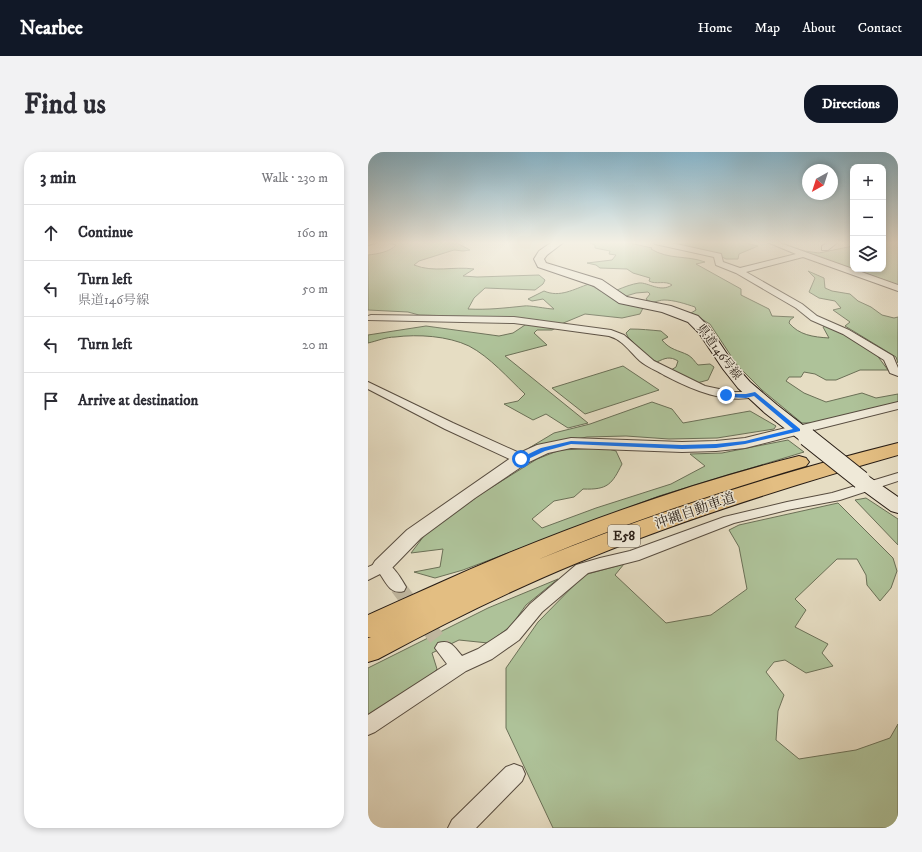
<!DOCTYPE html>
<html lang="en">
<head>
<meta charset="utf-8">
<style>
	:root { --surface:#fff; --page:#f2f2f3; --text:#2b2b33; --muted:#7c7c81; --line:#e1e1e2; --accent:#111827 }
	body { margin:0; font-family:"IM FELL DW Pica","Noto Serif JP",serif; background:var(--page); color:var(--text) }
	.controls { position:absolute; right:12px; top:12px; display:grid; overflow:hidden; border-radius:8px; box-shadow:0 2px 6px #0003 }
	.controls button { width:36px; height:36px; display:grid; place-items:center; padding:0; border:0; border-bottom:1px solid var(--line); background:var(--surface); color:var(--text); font:20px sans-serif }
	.compass { position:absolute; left:434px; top:12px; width:36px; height:36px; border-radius:50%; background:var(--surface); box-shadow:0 2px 6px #0003; rotate:219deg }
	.stop { position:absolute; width:12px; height:12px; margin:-9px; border:3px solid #1a73e8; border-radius:50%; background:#fff }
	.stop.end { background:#1a73e8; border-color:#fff; box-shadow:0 1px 4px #0008 }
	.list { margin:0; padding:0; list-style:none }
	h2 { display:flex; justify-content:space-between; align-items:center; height:52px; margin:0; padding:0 16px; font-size:17px }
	h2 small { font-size:13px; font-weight:400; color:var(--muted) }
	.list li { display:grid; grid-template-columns:26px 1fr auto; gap:12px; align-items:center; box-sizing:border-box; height:56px; padding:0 16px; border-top:1px solid var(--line) }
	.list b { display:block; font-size:15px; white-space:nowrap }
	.list p { margin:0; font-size:13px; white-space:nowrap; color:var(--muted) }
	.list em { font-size:13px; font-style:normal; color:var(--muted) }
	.icon { flex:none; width:22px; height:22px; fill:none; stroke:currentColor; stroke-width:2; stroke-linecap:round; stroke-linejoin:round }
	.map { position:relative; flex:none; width:530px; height:676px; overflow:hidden; border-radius:16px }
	header { display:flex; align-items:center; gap:24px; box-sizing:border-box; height:56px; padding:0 20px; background:var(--accent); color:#fff }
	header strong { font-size:19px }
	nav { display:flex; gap:22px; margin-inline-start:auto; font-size:14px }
	.intro { display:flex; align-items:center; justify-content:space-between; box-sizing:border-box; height:96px; padding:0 24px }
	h1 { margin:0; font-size:28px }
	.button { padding:10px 18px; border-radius:16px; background:var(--accent); color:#fff; font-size:14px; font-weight:700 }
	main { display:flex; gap:24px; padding:0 24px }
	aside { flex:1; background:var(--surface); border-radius:16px; box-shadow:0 2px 6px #0003 }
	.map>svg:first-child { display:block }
	.green { fill:#aec299; stroke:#6b7057 }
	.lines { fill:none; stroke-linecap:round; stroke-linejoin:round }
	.minor-tunnel { stroke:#c0b7a0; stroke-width:16; stroke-dasharray:16 8; stroke-linecap:butt }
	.minor-casing { stroke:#584d40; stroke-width:2 }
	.tertiary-casing { stroke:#584d40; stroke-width:2 }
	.secondary-casing { stroke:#281d15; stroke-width:2 }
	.motorway-casing { stroke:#281d15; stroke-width:2 }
	.minor { fill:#efe9d8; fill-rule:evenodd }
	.tertiary { fill:#efe9d8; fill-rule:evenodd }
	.secondary { fill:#efe9d8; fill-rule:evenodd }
	.motorway { fill:#e3be82; fill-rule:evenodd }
	.secondary-bridge-casing { stroke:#281d15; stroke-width:20; stroke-linecap:butt }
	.secondary-bridge { stroke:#efe9d8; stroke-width:18 }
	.route { fill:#1a73e8 }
	.labels { text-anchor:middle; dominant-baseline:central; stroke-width:3; stroke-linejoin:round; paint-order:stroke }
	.far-street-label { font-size:12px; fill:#281d15; stroke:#efe9d8 }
	.shield { fill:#efe9d8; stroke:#645a50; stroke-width:1 }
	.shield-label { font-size:13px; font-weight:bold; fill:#281d15 }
	.street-label { font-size:14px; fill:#281d15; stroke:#efe9d8 }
</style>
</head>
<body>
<header>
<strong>Nearbee</strong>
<nav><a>Home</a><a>Map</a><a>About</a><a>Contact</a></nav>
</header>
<div class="intro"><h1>Find us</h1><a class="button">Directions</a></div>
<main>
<aside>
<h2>3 min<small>Walk · 230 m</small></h2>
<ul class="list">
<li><svg class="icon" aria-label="ahead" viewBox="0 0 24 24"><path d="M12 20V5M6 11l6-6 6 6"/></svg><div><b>Continue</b></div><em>160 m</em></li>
<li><svg class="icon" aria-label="left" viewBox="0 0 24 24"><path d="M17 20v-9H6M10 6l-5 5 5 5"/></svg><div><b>Turn left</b><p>県道146号線</p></div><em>50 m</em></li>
<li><svg class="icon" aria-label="left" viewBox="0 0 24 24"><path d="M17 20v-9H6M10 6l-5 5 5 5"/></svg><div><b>Turn left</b></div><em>20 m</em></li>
<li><svg class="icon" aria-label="arrive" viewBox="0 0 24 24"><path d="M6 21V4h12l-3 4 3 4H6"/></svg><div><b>Arrive at destination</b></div></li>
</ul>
</aside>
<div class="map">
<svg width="530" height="676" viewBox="0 0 530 676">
	<rect width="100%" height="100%" fill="#e6ddc3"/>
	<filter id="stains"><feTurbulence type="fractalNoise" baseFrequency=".005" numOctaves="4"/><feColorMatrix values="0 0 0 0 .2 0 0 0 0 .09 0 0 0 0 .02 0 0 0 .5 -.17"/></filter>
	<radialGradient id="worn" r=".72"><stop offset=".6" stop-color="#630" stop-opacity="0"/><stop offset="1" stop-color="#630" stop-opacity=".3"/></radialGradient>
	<path class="green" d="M22,90h65l15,8 -7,1 -9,-1 -35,11 -5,4c20,8 39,1 60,4l-11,7 14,1 62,-2 6,5 -2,4 -8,6 -50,-2 -11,10 -6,11c19,1 37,-1 56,-3 5,-1 23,3 30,3l-11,-10 -11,2 -4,-2 16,-8c16,7 30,-2 45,-7l30,18 24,6 -3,6 -18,4 -37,-4 -24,10 -39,-6 -103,-3 -11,-3 -40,-2v-55c9,-1 22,-3 28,-10l-7,-2z
		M220,90h37l27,6 -1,1c18,11 35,6 54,13l-9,2 45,25v6l28,14 3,7 22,1 -4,3 -1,3c10,12 24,14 40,15l-6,-11 2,-1 17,7 34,21 12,16h-28l-24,10h-10l-11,-6 -11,-2 -3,5h-12l-3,4 18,12 22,9 36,-9 14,5 22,-4v8l-85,21h-11l-40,-33 -25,-25 -27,-41 -19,-11 5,-3 -1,-3c-9,-3 -21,-7 -31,-7 -7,0 -11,5 -18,-1l4,-5 -2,-2 -12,1 -10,3 -9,-6c7,-3 15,-6 22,-7 9,-1 21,10 33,2 -7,-5 -16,0 -23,-4l1,-3 -17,-5 -6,-4 -27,-1 -4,-3 -9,-2 25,-3 4,-5 -7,-1 1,-3 -15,-3v-3z
		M293,90h81l16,4 -19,8 -1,5h-12l-6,-3z
		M515,90h15v43l-44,-16h29z
		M485,94v23l-56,-19 22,3z
		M440,119l16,7 1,10 7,3 18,3 8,7 13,6 11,8 12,3 4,-1v46l-2,-6 -51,-31 5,-4 -17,-12 8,-2 -6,-7 -16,-3 -10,-6 6,-14z
		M160,171l30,4 -6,3h-15l-3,3 13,12 -42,11 83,67 -20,5 -22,-14 -13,6 -29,-16 14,-3 7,-7c-17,-16 -35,-37 -56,-48 -21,-10 -51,-12 -74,-9 -9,0 -18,4 -27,6v-8l58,-9 73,10 14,-3z
		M262,177c11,0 20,1 31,2l7,6 -6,3c8,10 16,10 26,15 4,2 7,7 10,10l12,-1 4,3 -6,13 -11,3 -26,-13 5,-3 2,-6c-8,-5 -13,-3 -21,1l-8,-4 -21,-21 -2,-4z
		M255,214l36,24 -74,24 -33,-26z
		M284,250l20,7 11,14 67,-12 26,15 -2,3 -57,9 -48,1 -43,-3 -39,1 -58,11 25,-15 36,-9z
		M420,288l16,12 -145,44 -196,74 -28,8 -21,-6 26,-5 3,-18 -32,4 16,-21 57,-40 53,-33 23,-9 45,-2 11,3 6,13c-10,20 -14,26 -39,25l-9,8 -20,4 -22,18 10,9 54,-20 75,-24 34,-18 -15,-12 32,-1z
		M498,346l32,21v26l-43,-45z
		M470,351l55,55 4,13 -6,17 -11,13 -13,-16 -1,-10 -9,-16h-20l-42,40 11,11 -11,17 33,17 -6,9 11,13 -27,7 -21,-13 -11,2 -8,10 18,23 -6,16 -2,29 23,19 57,-9 34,-12 8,-14v104h-345l-47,-100v-60l32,-46 46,-47 40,-11 -9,11 51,48 45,-8 36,-26 -8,-42 -10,-17 10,-5z
		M190,427l-32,26 -15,21 -23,17 -29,-3 -27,13 5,16 -10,11 -59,38v-50l120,-60z"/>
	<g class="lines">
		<path class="minor-tunnel" d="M30,435l46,61"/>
		<defs>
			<path id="minor" d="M0,90h11l-11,3z
				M286,90h13l54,12 2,8 17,6 56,-14 -29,-12h10l121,43v6l-95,-34 -57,15 56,32 15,12 32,14 44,26 5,12v8l-8,-3 -6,-13 -41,-26 -32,-14 -15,-12 -60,-35 -20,-8 -2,-8 -59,-13z
				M461,90h9l-10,8h-6v-4z
				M3,163l143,2 97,13 13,5 30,26 51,25 28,6h26l2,2 -2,2c-33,9 -66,-6 -95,-21 -8,-5 -17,-8 -24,-14 -10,-9 -17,-21 -31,-25l-95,-13 -146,-3v-4z
				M0,230l85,41 73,33 2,3 -2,3h-10l-71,-33 -77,-40z
				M530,250v7l-100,25 -4,-1 -2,-3 2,-3z
				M530,321v8l-58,19 -53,10 -53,13 -95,37 -51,13 -46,39 -23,28 -27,19 -26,12 -91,61 -7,3v-20l79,-51 -12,-16 3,-5c13,-4 16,4 24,13l16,-7 29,-19 23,-26 46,-39 24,-7 30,-7 94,-34 63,-15 45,-9z
				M14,409c10,2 19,17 24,26l-2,4c-13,4 -17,-7 -24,-17l-12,6v-13z
				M146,612l8,3 3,7 -3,7 -46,47h-28l4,-8 54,-53z"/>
			<path id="tertiary" d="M430,273l6,2 2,3 -2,3 -59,15 -29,3 -34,1 -111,-4 -23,5 -21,10 -52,35 -54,40 -32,33 -7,2 -7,-2 -3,-5 3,-5 32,-31 108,-75 22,-10 34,-7 111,4 34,-1 29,-3z"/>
			<path id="secondary" d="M184,90h12l-17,13 -3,4 2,4 56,17 25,17 44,9 27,10 11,11 24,36 17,19 27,23 36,28 3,4 -3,4 -6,1 -6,-1 -36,-28 -27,-25 -15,-19 -24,-36 -11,-11 -26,-10 -43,-9 -25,-17 -56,-19 -4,-8 5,-8z
				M493,322l7,2 30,21v16l-7,-2 -37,-27 -3,-4 3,-4z"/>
			<path id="motorway" d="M530,291v12c-109,31 -217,65 -321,108 -68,28 -134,61 -199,96l-10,3v-24l3,-1h-3v-22c45,-20 90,-41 136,-60 95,-39 195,-74 295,-99l7,2 3,4 -3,4c-91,27 -181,57 -269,94 116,-47 240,-87 361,-117z"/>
		</defs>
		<use href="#minor" class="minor-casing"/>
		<use href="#tertiary" class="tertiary-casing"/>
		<use href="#secondary" class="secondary-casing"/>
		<use href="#motorway" class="motorway-casing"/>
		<use href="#minor" class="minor"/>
		<use href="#tertiary" class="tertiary"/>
		<use href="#secondary" class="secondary"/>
		<use href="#motorway" class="motorway"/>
		<defs>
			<path id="secondary-bridge" d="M439,285l54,43"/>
		</defs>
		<use href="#secondary-bridge" class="secondary-bridge-casing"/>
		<use href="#secondary-bridge" class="secondary-bridge"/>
	</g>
	<linearGradient id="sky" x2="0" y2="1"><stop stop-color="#87b8d0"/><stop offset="0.49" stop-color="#f4f0e4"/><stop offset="1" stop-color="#f4f0e4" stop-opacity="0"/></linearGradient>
	<rect width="530" height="185" fill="url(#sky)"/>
	<path class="route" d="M387,240l45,37v2l-55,13 -29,4 -34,1 -111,-5 -26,7 -21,10 -6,-2 23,-11 30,-7 111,4 34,-1 29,-3 48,-12 -39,-33 -8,2 -20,-1 -2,-2 2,-1h20z"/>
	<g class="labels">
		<g class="far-street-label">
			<text transform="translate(351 200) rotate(53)">県道146号線</text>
		</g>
		<rect class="shield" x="240" y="373" width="32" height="22" rx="3"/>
		<g class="shield-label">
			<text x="256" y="384">E58</text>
		</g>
		<g class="street-label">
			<text transform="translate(327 359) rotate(-19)">沖縄自動車道</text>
		</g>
	</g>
	<rect width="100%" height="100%" filter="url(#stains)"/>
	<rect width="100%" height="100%" fill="url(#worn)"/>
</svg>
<div class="controls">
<button>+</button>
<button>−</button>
<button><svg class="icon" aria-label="layers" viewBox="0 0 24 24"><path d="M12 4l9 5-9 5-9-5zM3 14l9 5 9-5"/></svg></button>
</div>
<svg class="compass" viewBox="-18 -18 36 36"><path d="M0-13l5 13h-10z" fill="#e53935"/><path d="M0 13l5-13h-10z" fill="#7c7c81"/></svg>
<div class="stop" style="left:153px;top:307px"></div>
<div class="stop end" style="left:358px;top:243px"></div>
</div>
</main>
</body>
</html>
